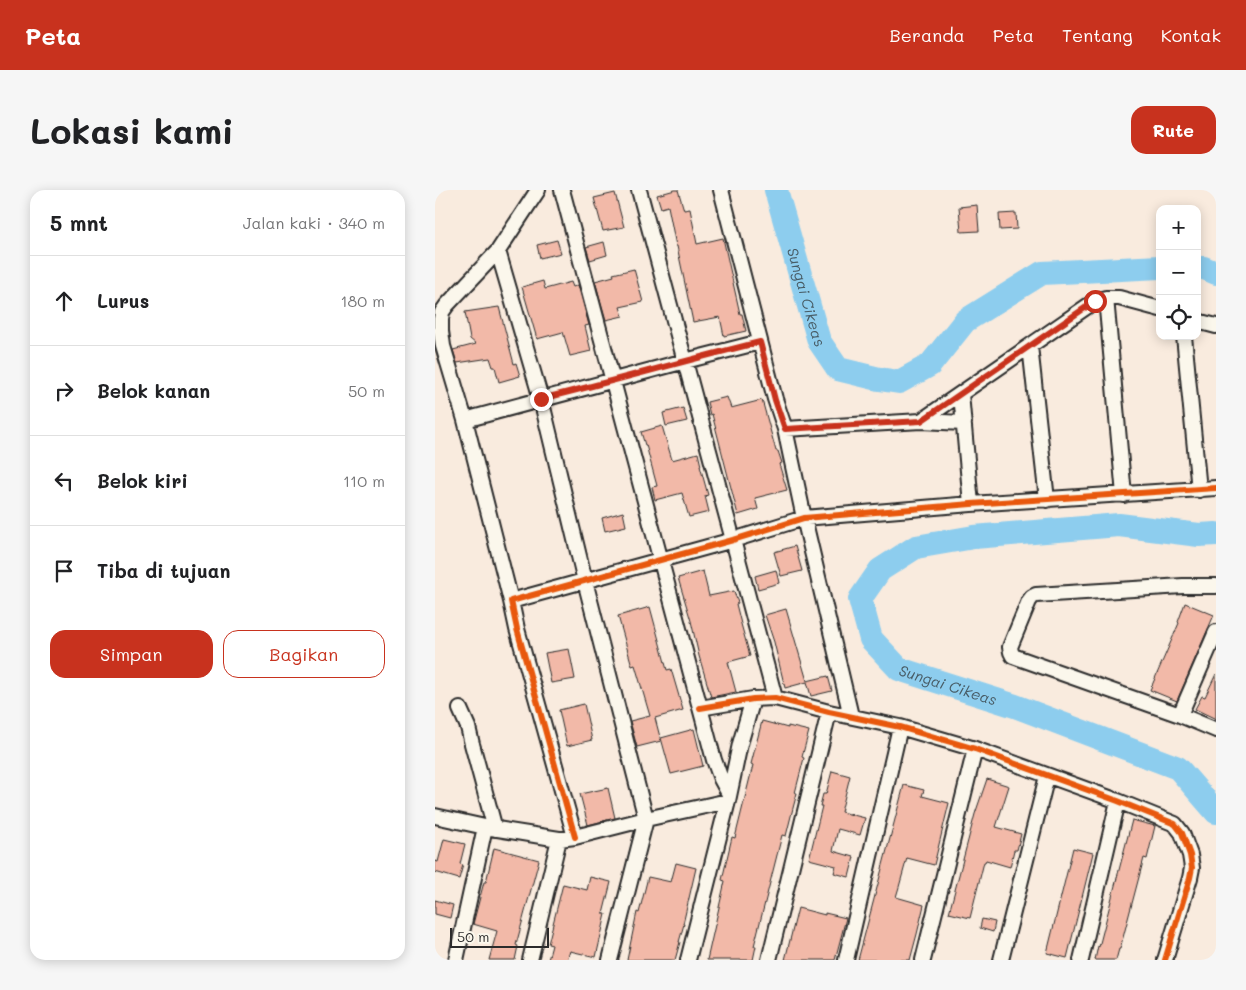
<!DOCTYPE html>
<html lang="id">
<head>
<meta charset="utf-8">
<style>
	:root { --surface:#fff; --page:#f6f6f6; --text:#202124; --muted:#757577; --line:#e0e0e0; --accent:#c8321e }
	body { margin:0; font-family:Mali,sans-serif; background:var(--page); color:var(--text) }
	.controls { position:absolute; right:15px; top:15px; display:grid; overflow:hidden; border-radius:10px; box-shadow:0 2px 12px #0003 }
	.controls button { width:45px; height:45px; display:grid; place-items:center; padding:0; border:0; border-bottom:1px solid var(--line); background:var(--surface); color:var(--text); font:25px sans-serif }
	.scale { position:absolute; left:15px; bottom:12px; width:99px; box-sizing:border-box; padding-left:5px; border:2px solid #2b2b2b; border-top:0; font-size:14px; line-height:18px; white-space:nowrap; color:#2b2b2b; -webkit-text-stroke:4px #fbf7ec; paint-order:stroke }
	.stop { position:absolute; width:15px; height:15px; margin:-11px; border:4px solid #c8321e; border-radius:50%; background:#fff }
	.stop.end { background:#c8321e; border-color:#fff; box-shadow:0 1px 5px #0008 }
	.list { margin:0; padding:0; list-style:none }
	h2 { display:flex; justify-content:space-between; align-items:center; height:65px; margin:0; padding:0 20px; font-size:21px }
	h2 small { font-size:16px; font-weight:400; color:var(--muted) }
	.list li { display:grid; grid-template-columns:32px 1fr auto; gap:15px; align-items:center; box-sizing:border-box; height:90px; padding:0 20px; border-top:1px solid var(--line) }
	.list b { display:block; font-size:19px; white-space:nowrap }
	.list em { font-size:16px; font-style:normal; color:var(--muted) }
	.actions { display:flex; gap:10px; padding:15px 20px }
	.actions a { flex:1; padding:11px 0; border:1px solid var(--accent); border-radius:15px; text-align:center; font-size:18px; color:var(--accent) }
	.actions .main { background:var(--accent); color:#fff }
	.icon { flex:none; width:28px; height:28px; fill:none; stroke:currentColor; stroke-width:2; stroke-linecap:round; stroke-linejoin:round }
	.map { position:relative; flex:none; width:781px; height:770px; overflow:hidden; border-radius:15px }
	header { display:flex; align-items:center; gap:30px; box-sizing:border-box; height:70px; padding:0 25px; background:var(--accent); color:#fff }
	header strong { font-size:24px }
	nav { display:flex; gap:28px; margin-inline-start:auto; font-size:18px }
	.intro { display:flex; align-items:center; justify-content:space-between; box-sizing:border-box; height:120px; padding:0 30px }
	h1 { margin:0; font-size:35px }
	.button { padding:12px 22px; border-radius:15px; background:var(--accent); color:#fff; font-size:18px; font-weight:700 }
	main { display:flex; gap:30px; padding:0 30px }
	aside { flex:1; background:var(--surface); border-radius:15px; box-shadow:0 2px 12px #0003 }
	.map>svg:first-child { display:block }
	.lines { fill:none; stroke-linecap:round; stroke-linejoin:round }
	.river { stroke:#8dcdee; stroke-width:24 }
	.building { fill:#f2b9a8; stroke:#2b2b2b }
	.street-casing { stroke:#2b2b2b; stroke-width:18 }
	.street { stroke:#fbf7ec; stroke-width:14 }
	.cycleway-casing { stroke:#fbf7ec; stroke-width:9 }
	.cycleway { stroke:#e8590c; stroke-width:6 }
	.route { stroke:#c8321e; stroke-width:6 }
	.labels { text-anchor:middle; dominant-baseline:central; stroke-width:5; stroke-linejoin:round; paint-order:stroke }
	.water-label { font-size:15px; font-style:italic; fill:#485c66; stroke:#fbf7ec }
</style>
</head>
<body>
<header>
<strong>Peta</strong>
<nav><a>Beranda</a><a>Peta</a><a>Tentang</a><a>Kontak</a></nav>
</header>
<div class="intro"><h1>Lokasi kami</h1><a class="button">Rute</a></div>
<main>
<aside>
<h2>5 mnt<small>Jalan kaki · 340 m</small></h2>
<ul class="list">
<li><svg class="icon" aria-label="ahead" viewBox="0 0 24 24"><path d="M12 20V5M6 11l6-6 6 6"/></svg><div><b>Lurus</b></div><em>180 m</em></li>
<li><svg class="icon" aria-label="right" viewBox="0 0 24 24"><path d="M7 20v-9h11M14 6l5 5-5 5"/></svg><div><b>Belok kanan</b></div><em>50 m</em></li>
<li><svg class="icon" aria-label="left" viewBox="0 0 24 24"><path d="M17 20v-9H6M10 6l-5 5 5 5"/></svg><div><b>Belok kiri</b></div><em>110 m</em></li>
<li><svg class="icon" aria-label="arrive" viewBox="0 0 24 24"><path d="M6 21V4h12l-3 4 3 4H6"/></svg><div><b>Tiba di tujuan</b></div></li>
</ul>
<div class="actions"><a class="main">Simpan</a><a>Bagikan</a></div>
</aside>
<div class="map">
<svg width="781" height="770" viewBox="0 0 781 770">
	<rect width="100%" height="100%" fill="#f9ebde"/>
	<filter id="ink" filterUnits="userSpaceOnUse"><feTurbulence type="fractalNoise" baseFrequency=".02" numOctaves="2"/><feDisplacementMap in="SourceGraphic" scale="10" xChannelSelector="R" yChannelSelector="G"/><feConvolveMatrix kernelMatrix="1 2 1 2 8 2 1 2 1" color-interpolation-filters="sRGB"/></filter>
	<g filter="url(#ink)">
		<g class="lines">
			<g class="river">
				<path id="s1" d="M341,0l43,151 19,28 41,10 20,3 31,-17 35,-44 77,-48 118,-6"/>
				<path d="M762,78h7l12,5"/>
				<path id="s2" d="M781,344l-17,1 -80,-10 -145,12 -58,10 -36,23 -20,29 11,40 28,30 116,37 163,62 38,44"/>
			</g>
		</g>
		<path class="building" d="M240,0h3l6,20 6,-1 7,35 26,-6 13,58 4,18h2l4,17 -22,5 -4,-19 -27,5 -16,-76h-1l-8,-40 -7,2 -4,-13z
			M180,3l9,34 -21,4 -9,-33z
			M542,15l2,26 -18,1 -2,-25z
			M581,23l1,16 -17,1 -1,-16z
			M122,50l4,13 -21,5 -3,-13z
			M169,52l3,13 -17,5 -4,-13z
			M199,79l9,33 -23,5 3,9 -17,4 -11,-39 19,-5 -1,-2z
			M108,91l2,8 26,-7 2,5 5,-2 11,40 -4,1 6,25 -21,5 -7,-24 -26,7 -15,-52z
			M64,117l15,57 2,-1 4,13 -21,6 -4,-15h-2l-3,-9 -33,5 -4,-13 23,-6 -6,-5 -5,-27z
			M292,207l4,11 31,-8 14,51h2l4,12 -3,1 8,26 -32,8 3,11 -20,6 -26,-101 -2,1 -3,-13z
			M248,218l4,13 -21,5 -3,-13z
			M227,236l10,34 26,-7 3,13h-1l8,29 -3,1 4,16 -20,5 -7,-24 -27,7 -3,-13 5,-1 -11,-41h-1l-4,-13z
			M188,322l3,14 -21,5 -3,-13z
			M360,356l7,25 -21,5 -7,-24z
			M341,380l3,13 -21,6 -3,-13z
			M268,381l6,25 25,-5 4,12 -2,1 5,20 9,32 -22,6 8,30 -25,5 -12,-41 -8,-35 -13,-43z
			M750,413l29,12 -37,86 -27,-11 29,-67 -1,-1z
			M215,417l17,63 4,-1 12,41 -28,8 6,23 -24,6 -7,-26 20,-5 -15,-51 -3,1 -14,-50z
			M351,419l21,72 21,-5 4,15 -21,5 -4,-14 -22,6 -11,-46 -9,-27z
			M134,459l6,30 -24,4 -6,-30z
			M781,484v45l-21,-10 7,-13 3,1z
			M149,514l8,36 -25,6 -8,-36z
			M327,531l26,7v-2l21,5 -7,26 2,1 -9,35h2l-4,15 -7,28 -4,-1 -6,24 -22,87h2l-3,14h-46l18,-79 -3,-1 10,-43 3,1 18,-73 -2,-1z
			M259,539l9,37 -32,8 -10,-36z
			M397,581l18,5 -9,36 24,6 -5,17 -22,-6 -5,22 21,6 -5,20 -15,-4 2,-7 -27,-7 13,-53h-2l3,-12h3z
			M552,589l22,7 -13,41 25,7 -4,16h-3l-4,17 -24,-7 -1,2h-1l-14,56 -21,-5 26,-99z
			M469,595l20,5 -2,6 27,7 -15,62 -27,-7 -8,29 -3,10 28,8 -7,29 -7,26h-52z
			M173,598l7,30 -27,7 -8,-31z
			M697,630l23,6 -8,33 -3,-1 -24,91h-1l-3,11h-21l3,-14 1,1z
			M9,649l21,5 -5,20 3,1 -4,14 -24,-7v-11l3,1z
			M59,658l45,12 -23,85 2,1 -3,14h-26l8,-29 -24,-7 11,-42h2z
			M638,658l20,5 -26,105 -20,-5z
			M241,673l20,5 -13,56h1l-5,18h1l-5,18h-48l10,-48 2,1 9,-36 23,5z
			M155,687l21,5 -8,32h3l-10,43 -26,-6 -3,9h-19l4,-15 -4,-1 15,-60 24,6z
			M0,710l18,5 -3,13 -15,-4z
			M363,718l27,7v-2l21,5 -11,42h-50z
			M547,729l13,3 -2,10 -13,-4z"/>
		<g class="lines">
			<defs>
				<path id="street" d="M103,0l-40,61 43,148 44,182 61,238 -36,141
					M127,0l152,570 7,19 8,15
					M204,0l94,350 42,158
					M286,0l54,209 10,30 19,89 47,198
					M63,61l-51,54 -5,7 -1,7v12l2,15 22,74 220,-59 75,-19
					M671,108l18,197
					M762,131l19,5
					M749,146l15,154
					M595,156l17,154
					M526,204l10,110
					M30,230l46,181
					M486,231l43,2
					M350,239l136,-8 174,-120 11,-3h13l41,11
					M781,396h-33l-147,9 -4,2 -3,4 -19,46 1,5 2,4 167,59 36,15
					M265,518l53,-9 22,-1 54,14 71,15 75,22 143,52 57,23 7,9 8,22 2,13 -2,10 -25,82
					M25,519l8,18 4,17 23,85
					M745,525l36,-83
					M0,626l50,11 74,12
					M140,647l-58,-208 -6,-28 222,-61 71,-22 167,-14 245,-16
					M21,770l29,-133
					M95,770l29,-121 16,-2 71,-18 82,-18
					M253,770l40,-159 12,-57 13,-45
					M334,770l60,-248
					M411,770l54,-233
					M488,770l52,-211
					M566,770l46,-184
					M646,770l37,-159"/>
			</defs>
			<use href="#street" class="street-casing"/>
			<use href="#street" class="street"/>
			<defs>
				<path id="cycleway" d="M265,518l53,-9 22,-1 54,14 71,15 75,22 143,52 57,23 7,9 8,22 2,13 -2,10 -25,82
					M140,647l-58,-208 -6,-28 222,-61 71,-22 167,-14 245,-16"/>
			</defs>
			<use href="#cycleway" class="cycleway-casing"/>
			<use href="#cycleway" class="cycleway"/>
		</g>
	</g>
	<g class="lines" filter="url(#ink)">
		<path class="route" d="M106,209c73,-18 146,-39 219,-57l15,58 10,29 136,-8 174,-120"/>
	</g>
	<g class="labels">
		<g class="water-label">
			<text stroke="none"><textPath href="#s1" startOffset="111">Sungai Cikeas</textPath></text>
			<text stroke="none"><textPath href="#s2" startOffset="514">Sungai Cikeas</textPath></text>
		</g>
	</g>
</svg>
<div class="controls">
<button>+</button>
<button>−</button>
<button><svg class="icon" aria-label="locate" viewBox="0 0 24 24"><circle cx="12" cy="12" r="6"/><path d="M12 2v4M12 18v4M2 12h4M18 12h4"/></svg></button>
</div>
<div class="scale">50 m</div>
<div class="stop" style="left:660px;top:111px"></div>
<div class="stop end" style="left:106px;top:209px"></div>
</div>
</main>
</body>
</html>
